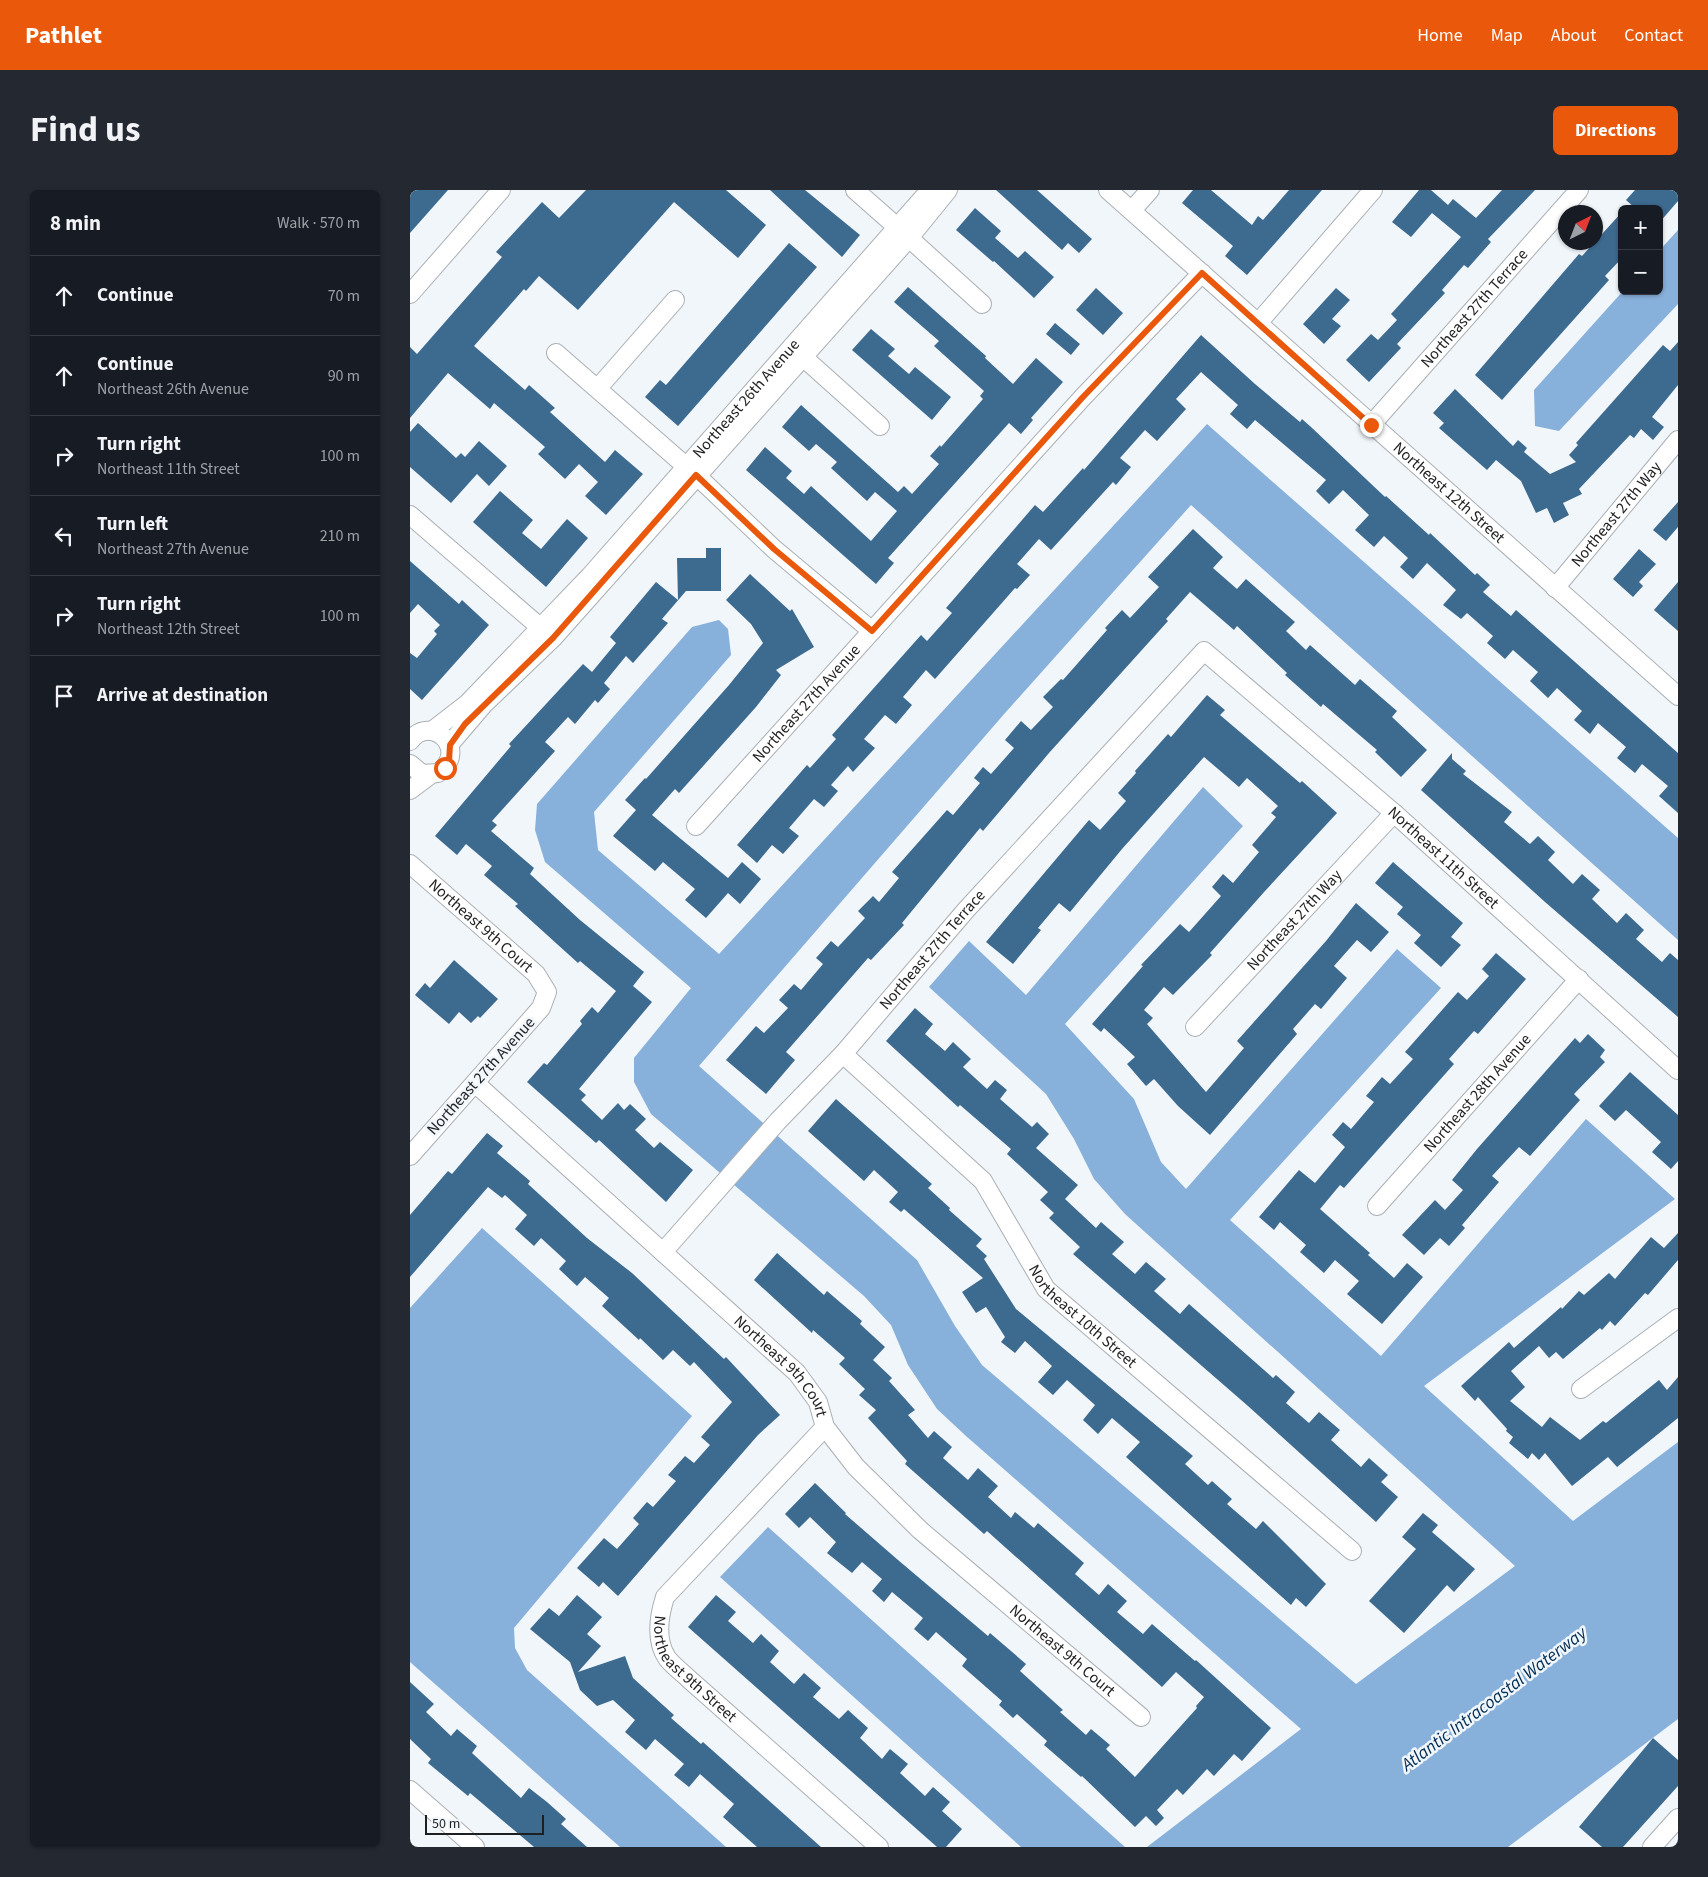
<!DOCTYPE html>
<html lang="en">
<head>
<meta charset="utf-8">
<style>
	:root { --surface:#171b24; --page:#242831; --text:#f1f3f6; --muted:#9ea1a6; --line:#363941; --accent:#ea580c }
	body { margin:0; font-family:"Source Sans 3",sans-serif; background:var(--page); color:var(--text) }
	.controls { position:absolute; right:15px; top:15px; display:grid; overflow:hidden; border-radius:8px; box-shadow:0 1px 4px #0004 }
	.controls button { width:45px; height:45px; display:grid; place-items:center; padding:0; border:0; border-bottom:1px solid var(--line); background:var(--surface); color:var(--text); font:25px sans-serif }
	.compass { position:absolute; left:1148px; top:15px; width:45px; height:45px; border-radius:50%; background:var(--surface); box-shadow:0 1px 4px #0004; rotate:42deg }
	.scale { position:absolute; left:15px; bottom:12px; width:119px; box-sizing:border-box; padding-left:5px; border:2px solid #1e1f21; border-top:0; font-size:14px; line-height:18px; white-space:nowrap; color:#1e1f21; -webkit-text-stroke:4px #f1f6fb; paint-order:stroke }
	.stop { position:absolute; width:15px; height:15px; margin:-11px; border:4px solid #ea580c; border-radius:50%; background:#fff }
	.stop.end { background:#ea580c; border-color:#fff; box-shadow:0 1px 5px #0008 }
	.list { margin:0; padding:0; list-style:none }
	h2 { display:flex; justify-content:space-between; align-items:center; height:65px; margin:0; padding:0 20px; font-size:21px }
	h2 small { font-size:16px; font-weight:400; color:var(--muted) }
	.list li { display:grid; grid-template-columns:32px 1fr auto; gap:15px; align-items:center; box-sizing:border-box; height:80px; padding:0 20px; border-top:1px solid var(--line) }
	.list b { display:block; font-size:19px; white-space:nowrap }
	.list p { margin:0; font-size:16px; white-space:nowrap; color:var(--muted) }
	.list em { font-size:16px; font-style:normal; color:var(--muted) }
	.icon { flex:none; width:28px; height:28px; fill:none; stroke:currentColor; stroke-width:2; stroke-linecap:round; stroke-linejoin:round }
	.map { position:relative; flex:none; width:1268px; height:1657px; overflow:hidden; border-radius:8px }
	header { display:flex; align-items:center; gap:30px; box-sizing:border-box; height:70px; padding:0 25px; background:var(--accent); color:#fff }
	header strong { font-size:24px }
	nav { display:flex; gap:28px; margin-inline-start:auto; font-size:18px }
	.intro { display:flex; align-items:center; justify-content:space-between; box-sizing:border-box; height:120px; padding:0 30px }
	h1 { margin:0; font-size:35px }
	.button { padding:12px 22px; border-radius:8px; background:var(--accent); color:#fff; font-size:18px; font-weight:700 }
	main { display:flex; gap:30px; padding:0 30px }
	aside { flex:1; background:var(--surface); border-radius:8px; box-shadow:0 1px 4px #0004 }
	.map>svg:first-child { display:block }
	.water { fill:#87b0db }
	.building { fill:#3d6a8f }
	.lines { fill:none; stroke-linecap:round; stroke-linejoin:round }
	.minor-casing { stroke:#aaafb4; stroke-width:20 }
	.minor { stroke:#fff; stroke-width:18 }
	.route { stroke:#ea580c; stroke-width:6 }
	.labels { text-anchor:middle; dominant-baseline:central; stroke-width:5; stroke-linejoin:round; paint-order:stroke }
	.street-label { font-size:16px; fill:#1e1f21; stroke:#f1f6fb }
	.water-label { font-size:18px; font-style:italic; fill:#002d54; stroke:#f1f6fb }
</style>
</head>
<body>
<header>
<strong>Pathlet</strong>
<nav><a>Home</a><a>Map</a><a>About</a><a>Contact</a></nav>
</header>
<div class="intro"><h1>Find us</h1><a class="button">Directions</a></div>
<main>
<aside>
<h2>8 min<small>Walk · 570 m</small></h2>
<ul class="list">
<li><svg class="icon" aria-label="ahead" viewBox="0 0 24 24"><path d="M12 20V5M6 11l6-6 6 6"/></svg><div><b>Continue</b></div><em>70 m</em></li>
<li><svg class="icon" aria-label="ahead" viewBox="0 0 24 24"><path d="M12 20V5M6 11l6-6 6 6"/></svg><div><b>Continue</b><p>Northeast 26th Avenue</p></div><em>90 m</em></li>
<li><svg class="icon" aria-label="right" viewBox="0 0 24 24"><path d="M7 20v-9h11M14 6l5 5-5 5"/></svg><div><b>Turn right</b><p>Northeast 11th Street</p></div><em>100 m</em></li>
<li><svg class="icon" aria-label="left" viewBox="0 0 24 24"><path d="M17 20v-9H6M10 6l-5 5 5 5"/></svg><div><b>Turn left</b><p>Northeast 27th Avenue</p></div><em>210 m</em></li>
<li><svg class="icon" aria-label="right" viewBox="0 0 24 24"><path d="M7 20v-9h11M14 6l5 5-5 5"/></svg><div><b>Turn right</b><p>Northeast 12th Street</p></div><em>100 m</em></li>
<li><svg class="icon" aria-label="arrive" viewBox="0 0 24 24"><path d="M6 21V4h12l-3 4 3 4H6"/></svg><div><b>Arrive at destination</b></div></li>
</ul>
</aside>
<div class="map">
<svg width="1268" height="1657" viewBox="0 0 1268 1657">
	<rect width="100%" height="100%" fill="#f1f6fb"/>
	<path class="water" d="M1268,40v74l-119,127 -24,-5 -1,-36 89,-99h36v-40z
		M797,234l471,414v102l-487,-435 -186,208 -306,353 218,194 38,66 27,39 374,319 159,-118 -390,-352 -31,-35 -20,-40 -28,-45 -117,-107 40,-46 57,54 177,-208 40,39 -178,198 69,75 27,63 25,27 211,-240 44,39 -211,232 151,136 205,-237 89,80 -251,187 149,135 105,-79v277l-170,128h-361l154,-118 -335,-293 -29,-27 -29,-44 -17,-40 -27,-29 -213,-182 -17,-32v-24l57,-70 -146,-126 -10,-32 2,-26 155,-177 27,-7 9,9 3,26 -137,157 4,38 121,104z
		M72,1038l210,188 -178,212 1,20 12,22 199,177h-106l-210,-185v-354z
		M358,1337l357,320h-104l-301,-270z"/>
	<path class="building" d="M0,0h38l-38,43z
		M176,0h140l40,35 -28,33 -64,-56 -96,108 -39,-34 -13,15 -2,-2 -50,57 51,44 4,-5 26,23 -5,4 55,50 10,-12 28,24 -37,41 -21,-19 13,-14 -19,-18 -14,15 -27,-25 7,-7 -51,-44 -4,6 -42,-36 -38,45v-71l7,7 85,-97 -6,-5 46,-50 17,16z
		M360,0h35l55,45 -18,22z
		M586,0h41l55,49 -13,14 -11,-10 -6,7z
		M783,0h18l41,35 6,-9 5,4 26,-30h33l-75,85 -22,-19 8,-10 -51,-43z
		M1009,0h12l17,15 5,-6 23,19 26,-28h33l-47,49 3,3 -23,26 -4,-3 -22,25 3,3 -48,51 4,4 -32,34 -23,-22 25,-26 7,6 19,-20 -6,-6 70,-77 -29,-24 -21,24 -19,-15z
		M1225,0h43v11l-19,22v-14h-23l-10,-9z
		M565,18l26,23 -6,7 23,20 7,-7 29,26 -20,21 -40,-37 -1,1 -37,-32z
		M1212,22v46l-17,18 4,4 -107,120 -27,-25 104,-121 3,2z
		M379,53l28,24 -139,159 -33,-29 15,-17 6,5z
		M498,97l78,69 -1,2 28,26 23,-26 27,24 -32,36 2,2 -12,14 -12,-11 -121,135 6,5 -18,21 -130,-114 19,-23 27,24 -6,7 18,16 7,-8 60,55 26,-30 -22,-19 -8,9 -36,-33 6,-6 -21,-18 -7,7 -27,-24 19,-22 97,87 6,-6 8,8 27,-30 -9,-8 10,-11 1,2 42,-48 -3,-3 4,-5 -50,-45 5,-5 -45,-39z
		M686,98l27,25 -20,22 -27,-25z
		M926,98l14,12 -18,19 9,7 -17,18 -21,-20z
		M645,133l25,21 -9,11 -25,-21z
		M461,139l24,20 -7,7 21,18 6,-7 36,30 -19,23 -80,-70z
		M791,145l54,49 45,38 2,-3 9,8 74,70 1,-1 43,39 1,-2 45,42 2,-2 13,12 -7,7 28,24 5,-6 162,143v60l-19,-17 9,-10 -26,-22 -7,9 -18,-15 9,-11 -28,-24 -8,11 -16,-14 8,-9 -25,-23 -9,10 -18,-17 8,-9 -25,-22 -8,9 -18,-16 6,-7 -26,-23 -6,6 -18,-14 13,-15 -29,-27 -14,16 -13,-12 8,-9 -24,-22 -10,11 -19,-17 14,-15 -26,-25 -14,14 -13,-13 10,-11 -71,-60 -8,9 -17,-15 8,-9 -37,-33 -25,27 10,10 -29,32 -12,-11 -25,28 11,9 -15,18 -3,-3 -62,68 -12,-11 -22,25 13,11 -13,14 -2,-1 -80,91 -9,-9 -23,27 9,8 -16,19 -11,-9 -21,24 11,9 -22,24 -5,-6 -17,19 7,6 -14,16 -10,-8 -25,29 10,8 -16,18 -11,-9 -15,18 -20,-18 70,-80 3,3 26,-29 -4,-4 89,-100 6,6 25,-28 -6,-5 89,-103 8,7 40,-44 1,2z
		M1268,152v43l-26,32 12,10 -11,13 -12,-11 -7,9 -4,-3 -51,54 3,5 -19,9 6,12 -15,8 -7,-15 -11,5 -15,-32 -25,-21 -9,10 -48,-42 5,-5 -11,-10 22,-24 58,57 5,-6 9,8 -3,4 26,22 26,-12 -7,-7 9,-10 -2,-2 87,-98 7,6z
		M8,233l38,35 5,-5 4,4 14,-16 28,25 -18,20 -12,-12 -26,29 -41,-36v-35z
		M90,301l33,29 -11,13 19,16 26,-30 21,19 -42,49 -73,-65z
		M1268,312v25l-12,14 -13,-11z
		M783,339l30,28 -10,11 24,21 9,-10 26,23 23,20 -9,9 20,19 4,-5 45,40 5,-6 37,32 -5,6 35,33 -26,27 -26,-25 2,-2 -54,-46 -2,3 -36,-32 2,-2 -50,-47 -3,4 -44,-38 -24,27 2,2 -119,132 -66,78 -3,-3 -78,95 2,2 -33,35 -3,-2 -82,94 9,8 -29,34 -40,-34 30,-34 8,7 24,-25 -9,-8 15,-16 7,6 22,-26 -7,-6 15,-17 7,6 27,-29 -7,-7 15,-15 6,6 20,-24 -7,-6 55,-62 6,5 27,-32 -6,-5 9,-11 8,7 23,-26 -9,-8 16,-19 10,9 22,-23 -10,-10 18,-18 2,1 44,-50 -2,-2 17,-18 8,8 29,-31 -11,-10z
		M296,358h15v43h-35l-24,28 6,4 -35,40 -7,-7 -22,27 6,6 -12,14 -3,-3 -20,24 -7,-7 -23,25 10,9 -63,70 5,4 -6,6 43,37 -4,6 50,46 64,52 -11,14 19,16 -73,87 7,6 -5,5 21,20 16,-17 6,7 6,-6 16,15 -11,11 19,18 6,-6 33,28 -27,32 -67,-62 -3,3 -69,-61 17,-19 3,2 35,-41 -2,-3 12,-14 6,6 18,-22 -36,-30 -2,2 -63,-57 3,-2 -34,-29 8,-9 -26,-22 -9,11 -22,-19 76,-90 -2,-2 74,-80 9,8 24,-29 -6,-6 46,-55 22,18 -1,-42h29z
		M1229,359l17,15 -17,18 4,4 -10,11 -20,-18z
		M0,371l49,43 3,-4 27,25 -67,75 -12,-11v-36l7,5 20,-24 -3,-3 6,-6 -22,-21 -8,9z
		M340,384l40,37 2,-2 22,38 -38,23 5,5 -25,32 -77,86 -4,-4 -23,26 76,63 14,-16 19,17 -21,25 -12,-11 -22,25 -21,-18 10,-11 -32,-27 -8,9 -42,-35 23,-26 -11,-10 20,-22 1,1 83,-94 34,-42 -12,-19 -25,-24z
		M1268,392v49l-24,-21z
		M797,505l18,15 -5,5 80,68 2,-2 35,32 -72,78 -55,62 2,2 -39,40 -9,-8 -20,23 9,8 -6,6 59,68 38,-44 -7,-7 89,-100 30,-38 33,29 -18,20 -14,-12 -23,26 13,12 -26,31 -6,-5 -22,25 4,5 -87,101 -32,-29 -24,-27 -8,7 -19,-22 8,-7 -31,-29 -3,4 -9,-8 51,-58 -2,-1 39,-41 9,8 32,-36 -9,-9 11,-13 10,9 26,-31 -7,-7 24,-28 -5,-4 7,-7 -31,-28 -8,9 -35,-30 -82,92 -52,63 -11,-9 -21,25 3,2 -28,34 -27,-22 103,-122 11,10 26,-29 -8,-8 18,-20 -1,-2 33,-37 3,3z
		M1042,563v6l14,12 -3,3 49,38 -8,10 26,22 8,-8 17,16 -7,8 25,24 9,-10 18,16 -8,9 25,24 9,-10 18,17 -8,9 26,23 8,-9 8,7v57l-133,-115 -124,-112z
		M983,672l70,61 -12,14 10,8 -20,22 -27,-24 7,-8 -24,-21 6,-7 -28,-24z
		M1086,763l30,26 -48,55 -4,-3 -25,28 5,5 -110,124 -4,-3 -20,24 50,44 -2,2 26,23 13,-15 16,14 -41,47 -35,-30 12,-13 -24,-21 -11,13 -24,-21 6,-7 -26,-23 -6,8 -15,-13 40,-47 16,13 30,-36 -13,-12 11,-13 8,7 23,-27 -8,-6 16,-19 8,7 23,-25 -8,-7 53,-60 9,8 22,-24 -7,-7z
		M44,770l44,39 -18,19 -2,-2 -7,7 -12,-11 -10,12 -34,-29 10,-12 5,5z
		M505,818l18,16 -8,10 20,17 8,-9 18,17 -8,8 24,22 8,-9 12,10 -7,9 32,28 5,-5 12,12 -13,14 42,37 -13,14 31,29 5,-6 23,20 -12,12 23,20 11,-12 20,17 -12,12 26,23 9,-10 84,74 3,-3 19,17 -9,11 23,20 10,-11 21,18 -9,10 30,27 8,-9 19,17 -7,7 17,15 -22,25 -128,-116 -175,-152 7,-7 -31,-29 5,-5 -14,-13 8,-8 -41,-38 4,-5 -51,-44 -2,2 -72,-66z
		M1178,844l17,16 -5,7 5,5 -31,32 6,6 -50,56 -11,-9 -27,29 7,6 -37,43 3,3 -16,18 -9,-8 -16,17 -22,-20 33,-35 10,10 18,-20 -11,-10 25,-31 98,-111 5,5z
		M1220,882l48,43v46l-7,8 -19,-17 9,-10 -35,-32 -11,11 -16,-15z
		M426,909l96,85 -4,4 22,20 -1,2 33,29 -6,7 11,10 -3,3 32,50 177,147 -8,8 23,21 4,-4 20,18 -5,5 29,25 7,-8 63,63 -20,23 -10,-9 -5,7 -165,-148 14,-15 -28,-24 -14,16 -15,-14 12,-15 -28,-25 -14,15 -15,-13 14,-16 -27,-25 -10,12 -14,-11 4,-5 -19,-30 -10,6 -14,-21 21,-14 -79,-69 -3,3 -12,-10 9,-10 -24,-22 -10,11 -56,-50z
		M77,943l16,13 -6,7 33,28 -2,3 59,54 45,35 92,86 2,-2 54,58 -22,20 -140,161 -15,-14 -4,5 -22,-19 27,-30 13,11 22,-25 -6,-6 14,-16 6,5 23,-26 -8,-6 17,-19 9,7 16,-18 -9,-8 31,-35 -38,-40 -4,4 -17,-16 -10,10 -23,-22 -1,2 -37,-34 7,-8 -24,-21 -8,9 -18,-17 7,-8 -25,-23 -7,8 -19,-17 12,-14 -22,-20 -3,3 -14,-11 -78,90v-62l38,-44 4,3z
		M1268,1043v27l-30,35 -3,-2 -30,33 -5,-5 -8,9 -2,-2 -37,31 -7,-7 -7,6 -10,-12 -28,25 14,16 -15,14 32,26 8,-10 30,23 23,-19 3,2 53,-43 8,10 11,-13v41l-61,49 -9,-10 -36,29 -27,-33 -6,7 -7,-7 -4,6 -19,-16 4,-6 -7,-6 1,-2 -29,-32 -3,4 -14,-15 48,-44 5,6 47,-41 1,2 17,-18 5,4 25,-22 6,6 36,-42 13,11z
		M367,1063l47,42 3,-4 35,30 -2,3 25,23 -12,13 19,18 -3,3 26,29 -7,5 20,23 6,-7 18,16 -9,11 25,22 10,-12 20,18 -10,11 23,21 4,-6 19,16 4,-5 46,40 -9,11 24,21 9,-11 19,17 -10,11 26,22 9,-10 43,37 1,-1 75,68 -29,33 -8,-7 -20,22 -7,-7 -24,26 -6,-6 -20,21 7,8 -8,8 -10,-10 -11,11 -53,-51 -1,1 -37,-32 3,-4 -30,-27 -4,4 -14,-13 3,-4 -40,-35 5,-7 -31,-27 -8,9 -14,-12 9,-11 -31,-26 -8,10 -12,-11 10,-12 -20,-17 -10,11 -25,-20 9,-11 -26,-25 -11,11 -14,-14 30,-31 31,30 -1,1 53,46 90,76 2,-3 36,31 -6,7 43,39 -3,2 26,23 5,-6 19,16 -4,4 29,28 62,-69 -1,-2 8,-9 -28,-25 -14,15 -175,-156 -3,3 -79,-70 2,-3 -39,-43 8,-8 -17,-15 6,-6 -26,-25 6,-6 -32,-28 -1,3 -58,-53z
		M1013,1323l15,12 -6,7 43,37 -21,23 -7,-7 -43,48 -35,-32 47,-52 -14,-12z
		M167,1405l25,22 -15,17 14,12 -23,26 47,-16 8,22 41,37 -3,3 30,26 2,-2 118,105h-64l-34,-30 11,-13 -34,-30 -11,13 -15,-12 10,-11 -29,-25 -9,11 -21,-18 10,-12 -22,-20 -16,6 -17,-16 -10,-28 -40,-33 19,-21 10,8z
		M306,1405l20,17 -8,9 25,22 8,-9 18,17 -9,11 24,22 10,-11 17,15 -8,9 26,22 9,-9 20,18 -8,10 22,21 8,-10 18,15 -8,9 25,23 8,-9 17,15 -8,9 20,18 -16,18h-9l-249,-220z
		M0,1492l24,22 -8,8 25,24 6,-7 20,17 -5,7 49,45 8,-10 18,14 19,17 -5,5 26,23h-53l-64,-54 -2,3 -40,-33 3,-4 -21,-20z
		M1243,1548l25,22v26l-55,61h-21l-23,-20z"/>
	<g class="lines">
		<defs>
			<g id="minor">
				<path d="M445,0l42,37"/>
				<path id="s1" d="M698,0l570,506"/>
				<path d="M722,20l18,-20"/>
				<path d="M499,48l73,66"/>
				<path d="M0,104l91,-104"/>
				<path d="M848,133l115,-133"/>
				<path d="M146,163l140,122 78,74 98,82"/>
				<path d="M393,167l77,69"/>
				<path d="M188,198l77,-88"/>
				<path id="s2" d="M961,235l208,-235"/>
				<path d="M0,325l131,113"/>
				<path id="s3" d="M1145,398l123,-148"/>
				<path id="s4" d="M22,541l35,-27 123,-128 340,-386"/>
				<path d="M0,551c20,-28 61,8 28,32l-16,1 -12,-10"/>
				<path d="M39,555l35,-41 69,-66 356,-400 39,-48"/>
				<path d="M0,600l20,-15"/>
				<path id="s5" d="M286,636l387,-429 119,-124"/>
				<path id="s6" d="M0,674l126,110 11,18 -6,16 -131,148"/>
				<path id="s7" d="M785,837l199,-214"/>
				<path id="s8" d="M433,864l140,127 63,108 306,262"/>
				<path id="s9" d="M65,893l322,290 21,29 7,25 31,40 64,63 221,187"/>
				<path id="s10" d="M967,1016l202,-227"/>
				<path id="s11" d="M253,1062l115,-131 65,-67 123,-144 238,-259 190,162 284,257"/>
				<path d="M1171,1199l97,-71"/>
				<path id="s12" d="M415,1237l-160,170c-6,19 -10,43 2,61 6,8 16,15 23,22l189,167"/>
				<path d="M0,1600l65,57"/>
				<path d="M1242,1657l26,-29"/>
			</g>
		</defs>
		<use href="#minor" class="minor-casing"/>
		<use href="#minor" class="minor"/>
	</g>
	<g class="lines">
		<path class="route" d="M35,578l4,-7 1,-16 15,-21 88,-86 143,-163 78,74 98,82 211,-234 119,-124 169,152"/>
	</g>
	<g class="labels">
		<g class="street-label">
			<text stroke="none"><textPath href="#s2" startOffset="156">Northeast 27th Terrace</textPath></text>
			<text stroke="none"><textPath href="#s4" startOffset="458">Northeast 26th Avenue</textPath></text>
			<text stroke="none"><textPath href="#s1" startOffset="456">Northeast 12th Street</textPath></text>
			<text stroke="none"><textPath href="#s3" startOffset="96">Northeast 27th Way</textPath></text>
			<text stroke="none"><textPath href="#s5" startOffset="165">Northeast 27th Avenue</textPath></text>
			<text stroke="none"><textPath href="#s11" startOffset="1125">Northeast 11th Street</textPath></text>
			<text stroke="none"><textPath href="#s7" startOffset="146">Northeast 27th Way</textPath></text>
			<text stroke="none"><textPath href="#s6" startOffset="94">Northeast 9th Court</textPath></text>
			<text stroke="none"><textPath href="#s11" startOffset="405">Northeast 27th Terrace</textPath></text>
			<text transform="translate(71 886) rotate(-48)">Northeast 27th Avenue</text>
			<text stroke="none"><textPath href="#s10" startOffset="151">Northeast 28th Avenue</textPath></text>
			<text stroke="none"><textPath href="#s8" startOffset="359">Northeast 10th Street</textPath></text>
			<text stroke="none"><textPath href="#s9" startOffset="418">Northeast 9th Court</textPath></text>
			<text stroke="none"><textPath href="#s9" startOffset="822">Northeast 9th Court</textPath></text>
			<text stroke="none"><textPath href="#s12" startOffset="320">Northeast 9th Street</textPath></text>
		</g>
		<g class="water-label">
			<text transform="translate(1084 1509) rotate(-37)">Atlantic Intracoastal Waterway</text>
		</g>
	</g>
</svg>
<div class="controls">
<button>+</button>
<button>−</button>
</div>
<svg class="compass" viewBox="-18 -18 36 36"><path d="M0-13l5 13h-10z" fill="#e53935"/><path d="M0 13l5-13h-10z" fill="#9ea1a6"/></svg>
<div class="scale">50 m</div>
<div class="stop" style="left:35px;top:578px"></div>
<div class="stop end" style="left:961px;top:235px"></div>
</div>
</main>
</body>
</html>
